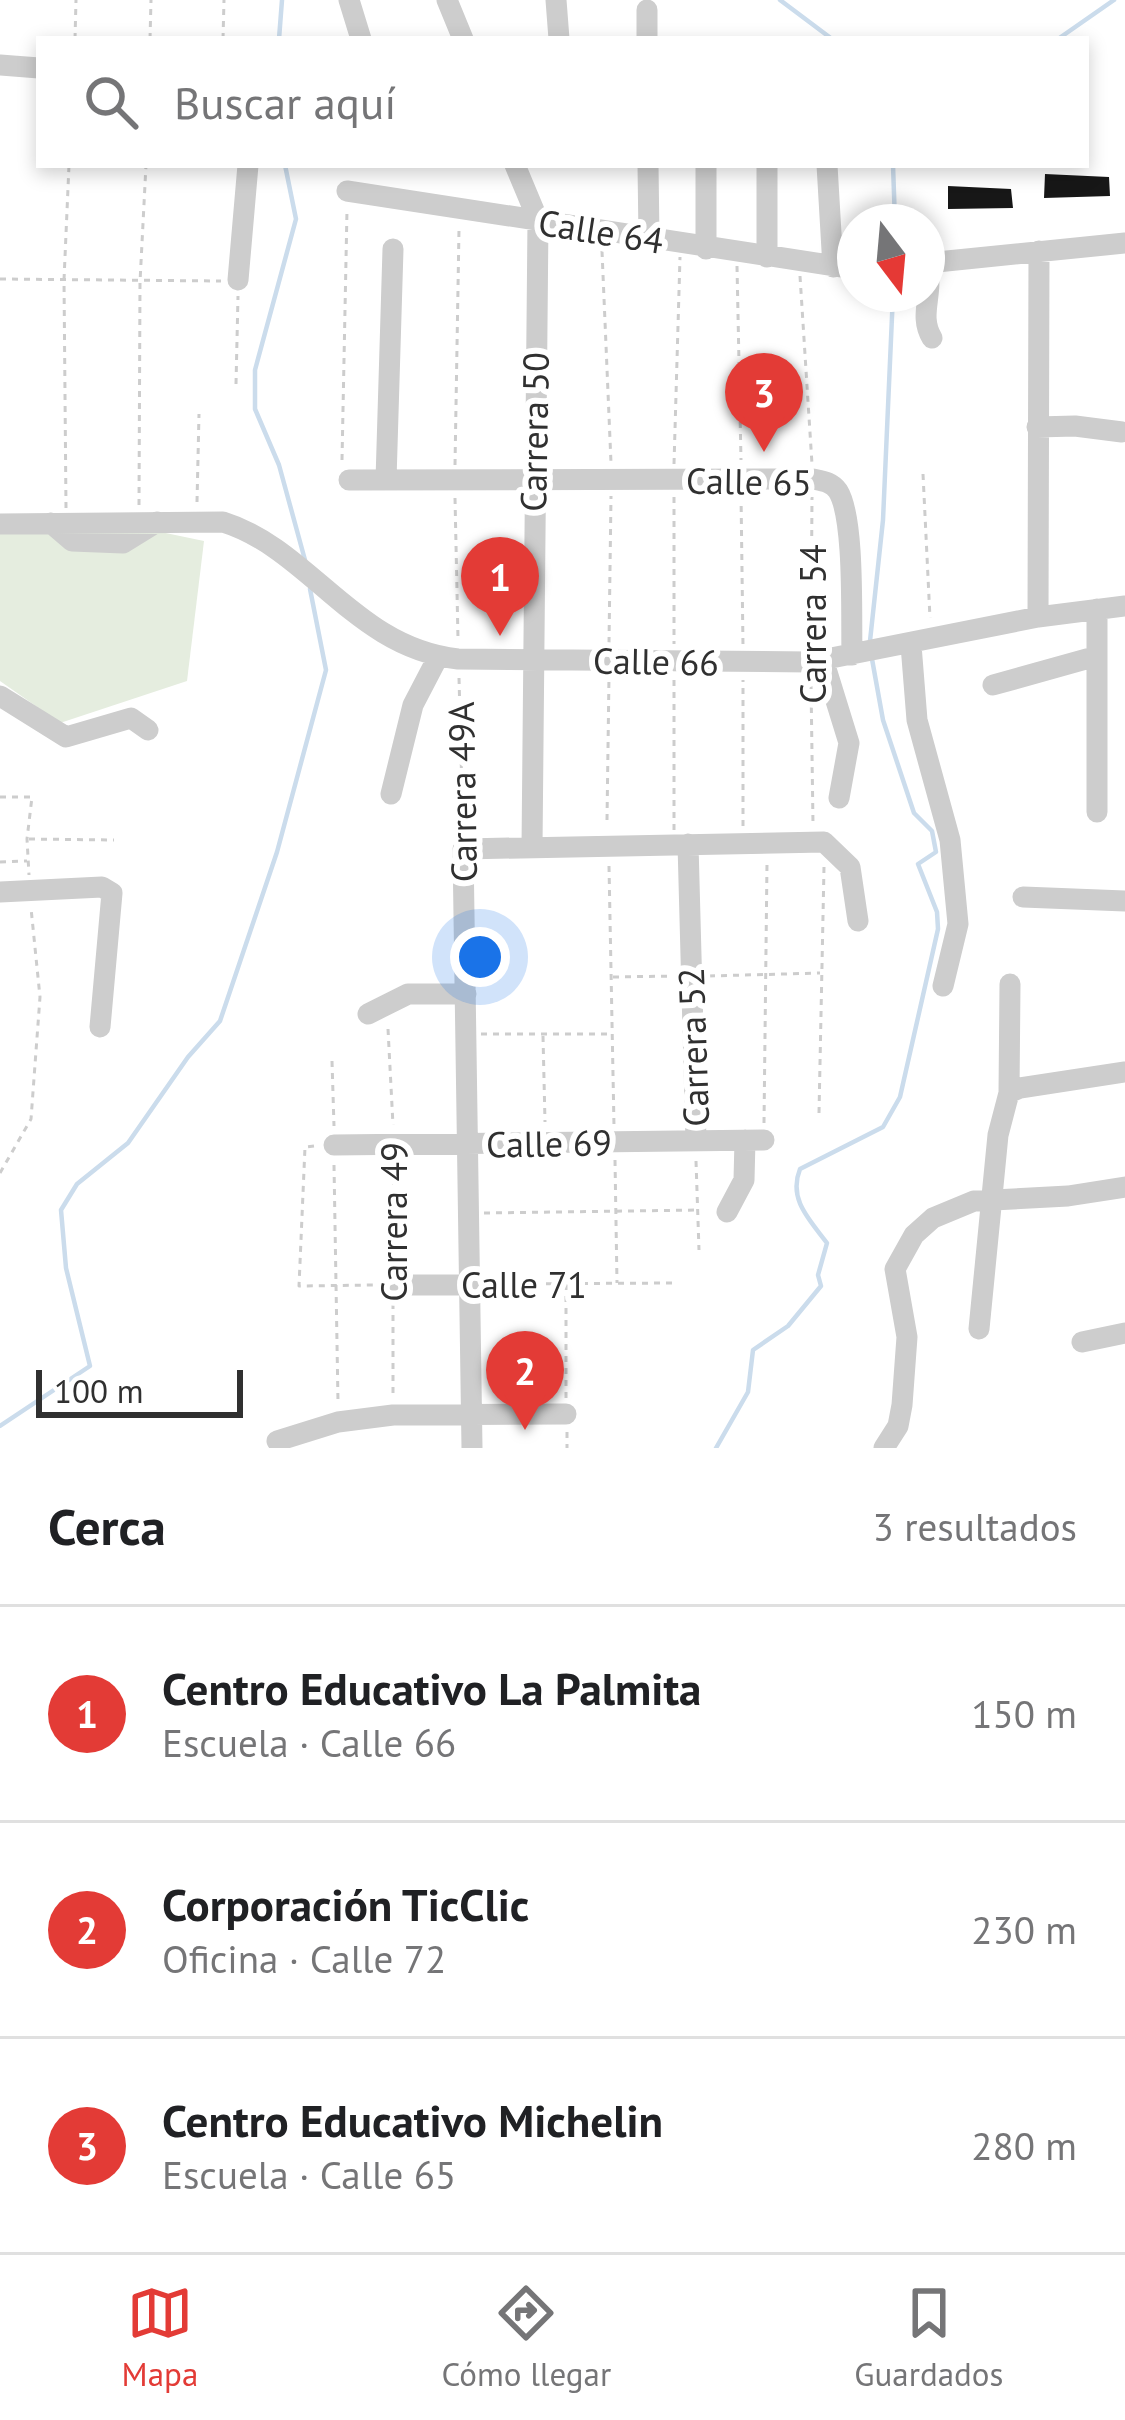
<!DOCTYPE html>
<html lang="es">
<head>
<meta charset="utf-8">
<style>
	:root { --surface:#fff; --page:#f2f2f2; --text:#202124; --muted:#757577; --line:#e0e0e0; --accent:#e33b36 }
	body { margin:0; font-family:"PT Sans",sans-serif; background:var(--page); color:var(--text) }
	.compass { position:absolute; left:837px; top:204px; width:108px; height:108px; border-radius:50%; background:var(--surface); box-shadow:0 6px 18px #0003; rotate:164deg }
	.scale { position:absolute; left:36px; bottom:30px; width:207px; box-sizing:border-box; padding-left:12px; border:6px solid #303030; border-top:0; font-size:33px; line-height:42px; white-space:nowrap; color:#303030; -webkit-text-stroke:9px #fff; paint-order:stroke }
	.you { position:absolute; left:480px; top:957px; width:42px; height:42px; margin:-30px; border:9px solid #fff; border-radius:50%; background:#1a73e8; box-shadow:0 0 0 18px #1a73e833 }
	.badge { display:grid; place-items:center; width:78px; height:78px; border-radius:50%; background:var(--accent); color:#fff; font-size:39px; font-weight:700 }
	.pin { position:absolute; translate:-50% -99px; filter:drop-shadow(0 3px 6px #0008) }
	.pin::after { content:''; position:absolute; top:63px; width:42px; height:36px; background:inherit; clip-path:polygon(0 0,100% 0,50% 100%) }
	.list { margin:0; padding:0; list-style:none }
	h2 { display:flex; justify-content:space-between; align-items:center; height:156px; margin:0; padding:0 48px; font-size:51px }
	h2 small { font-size:39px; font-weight:400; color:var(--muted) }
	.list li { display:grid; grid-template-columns:78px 1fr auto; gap:36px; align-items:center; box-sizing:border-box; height:216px; padding:0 48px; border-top:3px solid var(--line) }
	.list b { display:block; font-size:45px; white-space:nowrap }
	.list p { margin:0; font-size:39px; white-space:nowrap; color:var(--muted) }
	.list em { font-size:39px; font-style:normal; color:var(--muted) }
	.icon { flex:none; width:66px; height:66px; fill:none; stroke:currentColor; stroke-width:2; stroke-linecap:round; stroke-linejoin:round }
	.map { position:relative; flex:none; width:1125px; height:1448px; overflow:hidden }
	.search { position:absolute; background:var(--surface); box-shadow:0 6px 18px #0003; left:36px; right:36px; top:36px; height:132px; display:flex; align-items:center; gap:30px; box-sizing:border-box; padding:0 42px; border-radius:0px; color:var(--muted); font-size:45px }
	.sheet { height:804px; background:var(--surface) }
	nav { display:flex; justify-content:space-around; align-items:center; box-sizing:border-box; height:168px; border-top:3px solid var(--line); background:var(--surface); font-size:33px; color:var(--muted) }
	nav a { display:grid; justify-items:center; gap:6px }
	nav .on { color:var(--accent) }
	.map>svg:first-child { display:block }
	.green { fill:#e5eddf }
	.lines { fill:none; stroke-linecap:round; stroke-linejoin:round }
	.stream { stroke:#cbdcec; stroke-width:4.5 }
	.building { fill:#171717 }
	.path { stroke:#cdcdcd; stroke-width:3; stroke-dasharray:6 6; stroke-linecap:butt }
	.minor { stroke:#cdcdcd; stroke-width:21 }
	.labels { text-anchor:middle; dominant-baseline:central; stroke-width:12; stroke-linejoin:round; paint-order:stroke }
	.street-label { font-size:36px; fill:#303030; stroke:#fff }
</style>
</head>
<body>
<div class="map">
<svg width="1125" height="1448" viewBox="0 0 1125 1448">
	<rect width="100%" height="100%" fill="#fff"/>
	<path class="green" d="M0,527l156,4 48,10 -17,140 -127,42 -60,-42z"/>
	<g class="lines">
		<path class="stream" d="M780,0l52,39
			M279,39l3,-39
			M1058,39l56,-39
			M285,165l11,54 -41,151v39l24,56 26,95
			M893,165l2,57
			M870,641l13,-121 10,-226
			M0,1426l90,-60 -24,-98 -5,-58 16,-26 51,-41 60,-86 32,-36 57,-169 49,-182 -16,-81
			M716,1448l32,-56 5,-42 35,-24 33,-40 -3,-11 9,-32c-18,-24 -39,-44 -27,-74l83,-42 17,-30 38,-168 -1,-17 -19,-48 18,-12 -4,-21 -18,-18 -31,-93 -11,-61"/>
	</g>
	<path class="building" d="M1045,174l64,3 1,19 -66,2z
		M948,186l63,3 2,19 -65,1z"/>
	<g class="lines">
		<path class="path" d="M75,39l1,-39
			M150,39l1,-39
			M223,39l1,-39
			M602,251l9,212
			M737,266l4,194
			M800,276l12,188
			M0,279l221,2
			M236,384l2,-88
			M342,460l5,-250
			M674,464l6,-207
			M455,465l4,-236
			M923,474l7,144
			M741,494l2,152
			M674,497v147
			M455,498l3,141
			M197,502l2,-88
			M139,505l1,-223 6,-117
			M66,508l-2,-228 5,-115
			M609,643l2,-147
			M811,644l1,-147
			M459,678l4,153
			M811,683l2,141
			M0,797h32l-5,42 2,36
			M607,820l2,-144
			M743,826v-146
			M674,830v-153
			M29,839l85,1
			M0,862l27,-1
			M609,866l5,260
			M709,976l111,-3
			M613,977l63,-1
			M388,1029l5,96
			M481,1034h129
			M543,1036l2,86
			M332,1061l2,65
			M819,1113l5,-246
			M764,1123l3,-260
			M314,1146l-9,1 -6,139 76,-1
			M615,1160l2,123
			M696,1161l3,89
			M334,1165l4,237
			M0,1173l31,-54 9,-122 -9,-89
			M484,1213l214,-3
			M393,1269l1,-110
			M486,1284l190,-1
			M566,1284v114
			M393,1303v92
			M567,1432v16"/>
		<path class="minor" d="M349,0l12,39
			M447,0l16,39
			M556,0l3,39
			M647,10v29
			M0,65l39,3
			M515,165l23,55 -6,628
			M648,165l1,73
			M827,165l6,102
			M347,191l508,78
			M706,249v-84
			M767,257v-92
			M927,263l198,-20
			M927,269c7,25 -9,46 5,69
			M238,280l10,-115
			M1037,427l38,-1 47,6
			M349,480l464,-1c10,2 19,3 25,12 17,27 13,128 14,164
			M386,480l7,-231
			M51,523l21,18 51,2 34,-21
			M0,524l223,-2c87,27 132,126 235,137l353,3 227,-45 87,-11
			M1038,617l1,-366
			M911,645l6,75 33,120 8,84 -15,62
			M823,659l26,84 -10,55
			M993,685l104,-29v-47
			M0,696l66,41 65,-19 17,12
			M391,794l22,-89 25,-48
			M1097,812v-156
			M688,844l8,297
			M0,892l102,-5 10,6 -12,134
			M1023,897l102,4
			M368,1014l40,-20h58
			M1009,1093l11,-5 105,-16
			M334,1145l430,-5
			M727,1212l17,-32 1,-40
			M393,1285h77
			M979,1329l19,-194 11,-42 1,-109
			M1082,1342l43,-9
			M277,1441l61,-19 55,-7 173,-1
			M472,1448l-9,-599 361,-7 26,25 8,54
			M884,1448l14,-22 4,-21 5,-68 -12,-68 19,-34 19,-17 41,-17 94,-5 57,-9"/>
	</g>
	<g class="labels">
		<g class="street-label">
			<text transform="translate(601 231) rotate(9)">Calle 64</text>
			<text transform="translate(534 432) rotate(-89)">Carrera 50</text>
			<text transform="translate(749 481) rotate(1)">Calle 65</text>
			<text transform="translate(812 624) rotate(-90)">Carrera 54</text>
			<text transform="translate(656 661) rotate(1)">Calle 66</text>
			<text transform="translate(462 792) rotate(-91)">Carrera 49A</text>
			<text transform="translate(693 1047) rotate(-92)">Carrera 52</text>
			<text transform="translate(549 1143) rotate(-1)">Calle 69</text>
			<text transform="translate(393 1222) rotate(-90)">Carrera 49</text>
			<text x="524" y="1284">Calle 71</text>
		</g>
	</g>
</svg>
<svg class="compass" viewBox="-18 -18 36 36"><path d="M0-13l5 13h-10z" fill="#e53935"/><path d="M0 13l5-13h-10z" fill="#757577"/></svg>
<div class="scale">100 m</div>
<div class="you"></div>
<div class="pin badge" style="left:500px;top:636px">1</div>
<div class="pin badge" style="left:525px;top:1430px">2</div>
<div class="pin badge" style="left:764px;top:452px">3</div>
<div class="search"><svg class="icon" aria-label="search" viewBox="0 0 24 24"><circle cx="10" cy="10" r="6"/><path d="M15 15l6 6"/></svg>Buscar aquí</div>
</div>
<section class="sheet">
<h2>Cerca<small>3 resultados</small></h2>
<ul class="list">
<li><span class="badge">1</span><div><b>Centro Educativo La Palmita</b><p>Escuela · Calle 66</p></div><em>150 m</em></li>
<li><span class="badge">2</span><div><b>Corporación TicClic</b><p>Oficina · Calle 72</p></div><em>230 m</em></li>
<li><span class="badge">3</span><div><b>Centro Educativo Michelin</b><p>Escuela · Calle 65</p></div><em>280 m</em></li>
</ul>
</section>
<nav>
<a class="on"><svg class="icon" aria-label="map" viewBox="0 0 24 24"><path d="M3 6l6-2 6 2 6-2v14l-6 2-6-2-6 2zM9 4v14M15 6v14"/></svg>Mapa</a>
<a><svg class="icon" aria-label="directions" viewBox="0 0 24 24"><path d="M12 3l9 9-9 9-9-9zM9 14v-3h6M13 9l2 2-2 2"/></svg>Cómo llegar</a>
<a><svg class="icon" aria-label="saved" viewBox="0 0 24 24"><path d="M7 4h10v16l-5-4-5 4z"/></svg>Guardados</a>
</nav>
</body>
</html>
